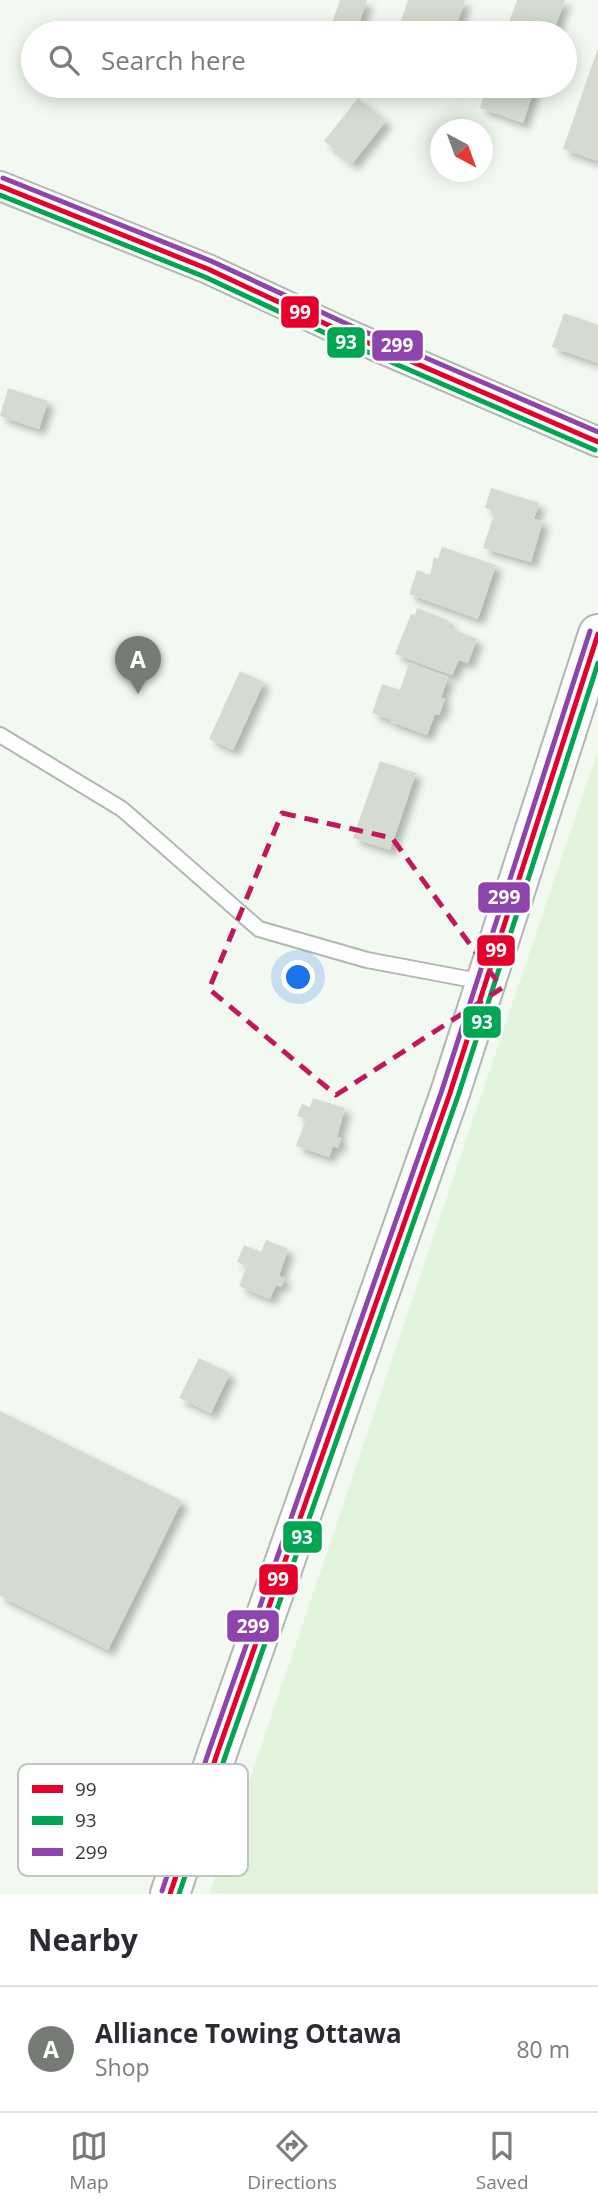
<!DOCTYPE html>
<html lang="en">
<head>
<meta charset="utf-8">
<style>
	:root { --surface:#fff; --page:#f7f7f7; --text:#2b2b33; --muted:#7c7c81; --line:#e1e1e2; --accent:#767c75 }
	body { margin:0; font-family:"Open Sans",sans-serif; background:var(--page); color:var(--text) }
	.compass { position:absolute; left:430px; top:119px; width:63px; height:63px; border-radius:50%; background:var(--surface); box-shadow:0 4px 18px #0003; rotate:139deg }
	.you { position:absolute; left:299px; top:978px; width:24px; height:24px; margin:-18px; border:5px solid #fff; border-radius:50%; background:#1a73e8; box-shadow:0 0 0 10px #1a73e833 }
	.badge { display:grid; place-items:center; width:46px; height:46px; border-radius:50%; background:var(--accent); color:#fff; font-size:23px; font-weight:700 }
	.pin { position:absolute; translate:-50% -58px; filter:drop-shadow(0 2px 4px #0008) }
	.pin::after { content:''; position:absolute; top:37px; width:24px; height:21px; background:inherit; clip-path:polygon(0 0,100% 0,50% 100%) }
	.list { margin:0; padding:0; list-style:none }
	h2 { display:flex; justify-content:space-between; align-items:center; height:91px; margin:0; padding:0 28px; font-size:30px }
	h2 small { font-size:23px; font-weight:400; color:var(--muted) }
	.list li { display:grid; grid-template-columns:46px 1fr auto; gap:21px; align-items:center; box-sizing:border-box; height:126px; padding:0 28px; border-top:2px solid var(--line) }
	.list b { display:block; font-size:26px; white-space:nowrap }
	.list p { margin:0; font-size:23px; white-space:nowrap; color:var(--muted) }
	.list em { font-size:23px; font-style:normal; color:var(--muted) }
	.icon { flex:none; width:38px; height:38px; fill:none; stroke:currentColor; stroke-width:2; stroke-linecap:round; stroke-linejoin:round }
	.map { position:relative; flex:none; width:598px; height:1894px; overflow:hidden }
	.search { position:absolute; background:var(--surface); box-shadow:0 4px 18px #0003; left:21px; right:21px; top:21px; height:77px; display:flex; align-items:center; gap:18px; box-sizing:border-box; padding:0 24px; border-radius:38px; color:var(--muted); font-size:26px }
	.sheet { height:217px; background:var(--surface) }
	nav { display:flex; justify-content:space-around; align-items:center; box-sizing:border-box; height:98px; border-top:2px solid var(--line); background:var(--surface); font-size:19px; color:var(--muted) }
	nav a { display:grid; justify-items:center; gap:4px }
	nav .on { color:var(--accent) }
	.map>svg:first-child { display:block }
	.green { fill:#e3f4dd }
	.building { fill:#d4dcd1; filter:url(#shadow) }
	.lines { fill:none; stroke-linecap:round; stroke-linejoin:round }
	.service-casing { stroke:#b2b8b1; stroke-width:18 }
	.minor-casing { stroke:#b2b8b1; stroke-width:32 }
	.secondary-casing { stroke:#b2b8b1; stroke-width:42 }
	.service { stroke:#fdfefd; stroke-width:14 }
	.minor { stroke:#fdfefd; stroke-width:28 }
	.secondary { stroke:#fdfefd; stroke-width:38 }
	.bus-1-casing { stroke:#fff; stroke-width:10 }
	.bus-2-casing { stroke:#fff; stroke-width:10 }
	.bus-3-casing { stroke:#fff; stroke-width:10 }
	.bus-1 { stroke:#e4002b; stroke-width:5 }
	.bus-2 { stroke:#00a651; stroke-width:5 }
	.bus-3 { stroke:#8e44ad; stroke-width:5 }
	.marked { fill:none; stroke:#c2185b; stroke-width:5; stroke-dasharray:14 9; stroke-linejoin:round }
	.key { fill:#fff; stroke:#c2c4c2; stroke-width:2 }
	.key-label { font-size:19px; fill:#343933 }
	.line-badge { stroke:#fff; stroke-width:2.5 }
	.badge-label { font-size:19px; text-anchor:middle; font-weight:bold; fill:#fff }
</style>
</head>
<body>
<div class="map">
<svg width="598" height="1894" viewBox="0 0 598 1894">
	<defs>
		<filter id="shadow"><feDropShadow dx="6" dy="6" stdDeviation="3.5" flood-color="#0004"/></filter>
	</defs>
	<rect width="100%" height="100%" fill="#f2f9f0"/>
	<path class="green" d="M598,750v1144h-389l48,-135z"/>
	<path class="building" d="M340,0h27l-11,33 -25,-7z
		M408,0h57l-11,33h-57z
		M517,0h48l-12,33h-48z
		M598,48v113l-35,-12z
		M487,86h48l-12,37 -43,-15z
		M358,98l28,23 -34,43 -28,-23z
		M564,313l34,12v38l-46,-16z
		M8,388l40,13 -9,28 -39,-13z
		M491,488l48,15 -5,16 9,2 -12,41 -48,-14 12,-37 -10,-3z
		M442,547l54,18 -18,54 -69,-25 8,-24 13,5 4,-18 4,2z
		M417,608l33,13 -2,6 29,12 -9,24 -9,-3 -7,15 -57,-21 16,-40 4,1z
		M409,663l39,14 -7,21 4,1 -6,16 -4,-1 -8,21 -38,-14v-2l-17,-6 10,-29 18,6z
		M240,671l24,11 -31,68 -24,-11z
		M380,761l36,12 -26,77 -37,-12z
		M313,1098l32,10 -8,29 4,1 -3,10 -5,-2 -4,11 -33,-11 10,-27 -9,-3 5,-12 8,3z
		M266,1240l22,9 -9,27 6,2 -4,9 -5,-2 -6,14 -31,-13 8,-20 -10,-4 7,-17 17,7z
		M199,1358l31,15 -19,40 -32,-15z
		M0,1411l182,90 -74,149 -108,-54z"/>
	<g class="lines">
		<defs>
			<path id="service" d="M0,735l122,74 137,120 108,31 117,22"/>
			<path id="minor" d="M0,186l208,83 135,63 255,110"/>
			<path id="secondary" d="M170,1894l48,-143 232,-658 148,-459"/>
		</defs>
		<use href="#service" class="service-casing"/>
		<use href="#minor" class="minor-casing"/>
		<use href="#secondary" class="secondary-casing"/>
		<use href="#service" class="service"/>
		<use href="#minor" class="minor"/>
		<use href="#secondary" class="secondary"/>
		<defs>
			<path id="bus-1" d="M0,186l208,83 135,63 255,110
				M170,1894l48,-143 232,-658 148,-459"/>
			<path id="bus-2" d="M0,195l205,82 135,63 255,110
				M179,1894l47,-140 232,-658 140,-433"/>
			<path id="bus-3" d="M3,178l208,83 136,63 251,108
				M162,1891l48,-143 232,-658 148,-459"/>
		</defs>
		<use href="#bus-1" class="bus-1-casing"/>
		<use href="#bus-2" class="bus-2-casing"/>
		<use href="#bus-3" class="bus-3-casing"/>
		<use href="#bus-1" class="bus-1"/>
		<use href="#bus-2" class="bus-2"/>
		<use href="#bus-3" class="bus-3"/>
	</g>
	<path class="marked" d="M282,813l110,25 110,150 -166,107 -127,-106z"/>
	<rect x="18" y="1764" width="230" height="112" rx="10" class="key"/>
	<rect x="32" y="1785" width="31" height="8" fill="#e4002b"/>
	<rect x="32" y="1816" width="31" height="9" fill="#00a651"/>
	<rect x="32" y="1848" width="31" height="8" fill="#8e44ad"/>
	<g class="key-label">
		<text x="75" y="1796">99</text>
		<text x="75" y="1827">93</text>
		<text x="75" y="1859">299</text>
	</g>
	<g class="line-badge">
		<rect x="280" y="295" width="40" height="34" rx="7" fill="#e4002b"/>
		<rect x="326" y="326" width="40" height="33" rx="7" fill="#00a651"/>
		<rect x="371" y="329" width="53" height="33" rx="7" fill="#8e44ad"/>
		<rect x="477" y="881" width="54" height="33" rx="7" fill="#8e44ad"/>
		<rect x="476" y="934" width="40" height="33" rx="7" fill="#e4002b"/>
		<rect x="462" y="1005" width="40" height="34" rx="7" fill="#00a651"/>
		<rect x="282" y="1520" width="41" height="34" rx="7" fill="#00a651"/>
		<rect x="258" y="1563" width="41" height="33" rx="7" fill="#e4002b"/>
		<rect x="226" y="1609" width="54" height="34" rx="7" fill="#8e44ad"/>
	</g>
	<g class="badge-label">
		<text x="300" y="319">99</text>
		<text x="346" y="349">93</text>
		<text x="397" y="352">299</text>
		<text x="504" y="904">299</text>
		<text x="496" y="957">99</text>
		<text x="482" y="1029">93</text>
		<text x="302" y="1544">93</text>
		<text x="278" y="1586">99</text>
		<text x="253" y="1633">299</text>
	</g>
</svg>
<svg class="compass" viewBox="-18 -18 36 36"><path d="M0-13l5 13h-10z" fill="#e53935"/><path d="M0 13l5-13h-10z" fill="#7c7c81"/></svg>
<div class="you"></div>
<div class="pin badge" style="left:138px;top:694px">A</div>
<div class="search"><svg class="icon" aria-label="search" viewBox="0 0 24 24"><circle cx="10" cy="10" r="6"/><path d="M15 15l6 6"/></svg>Search here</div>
</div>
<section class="sheet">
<h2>Nearby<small></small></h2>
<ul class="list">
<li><span class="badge">A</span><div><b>Alliance Towing Ottawa</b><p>Shop</p></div><em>80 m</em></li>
</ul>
</section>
<nav>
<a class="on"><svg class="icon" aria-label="map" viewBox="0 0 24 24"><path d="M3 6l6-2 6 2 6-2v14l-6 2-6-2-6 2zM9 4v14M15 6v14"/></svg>Map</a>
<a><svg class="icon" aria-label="directions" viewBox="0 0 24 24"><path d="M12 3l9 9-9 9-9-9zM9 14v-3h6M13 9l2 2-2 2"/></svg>Directions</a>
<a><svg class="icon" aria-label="saved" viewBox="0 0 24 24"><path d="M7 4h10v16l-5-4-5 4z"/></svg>Saved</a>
</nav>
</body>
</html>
